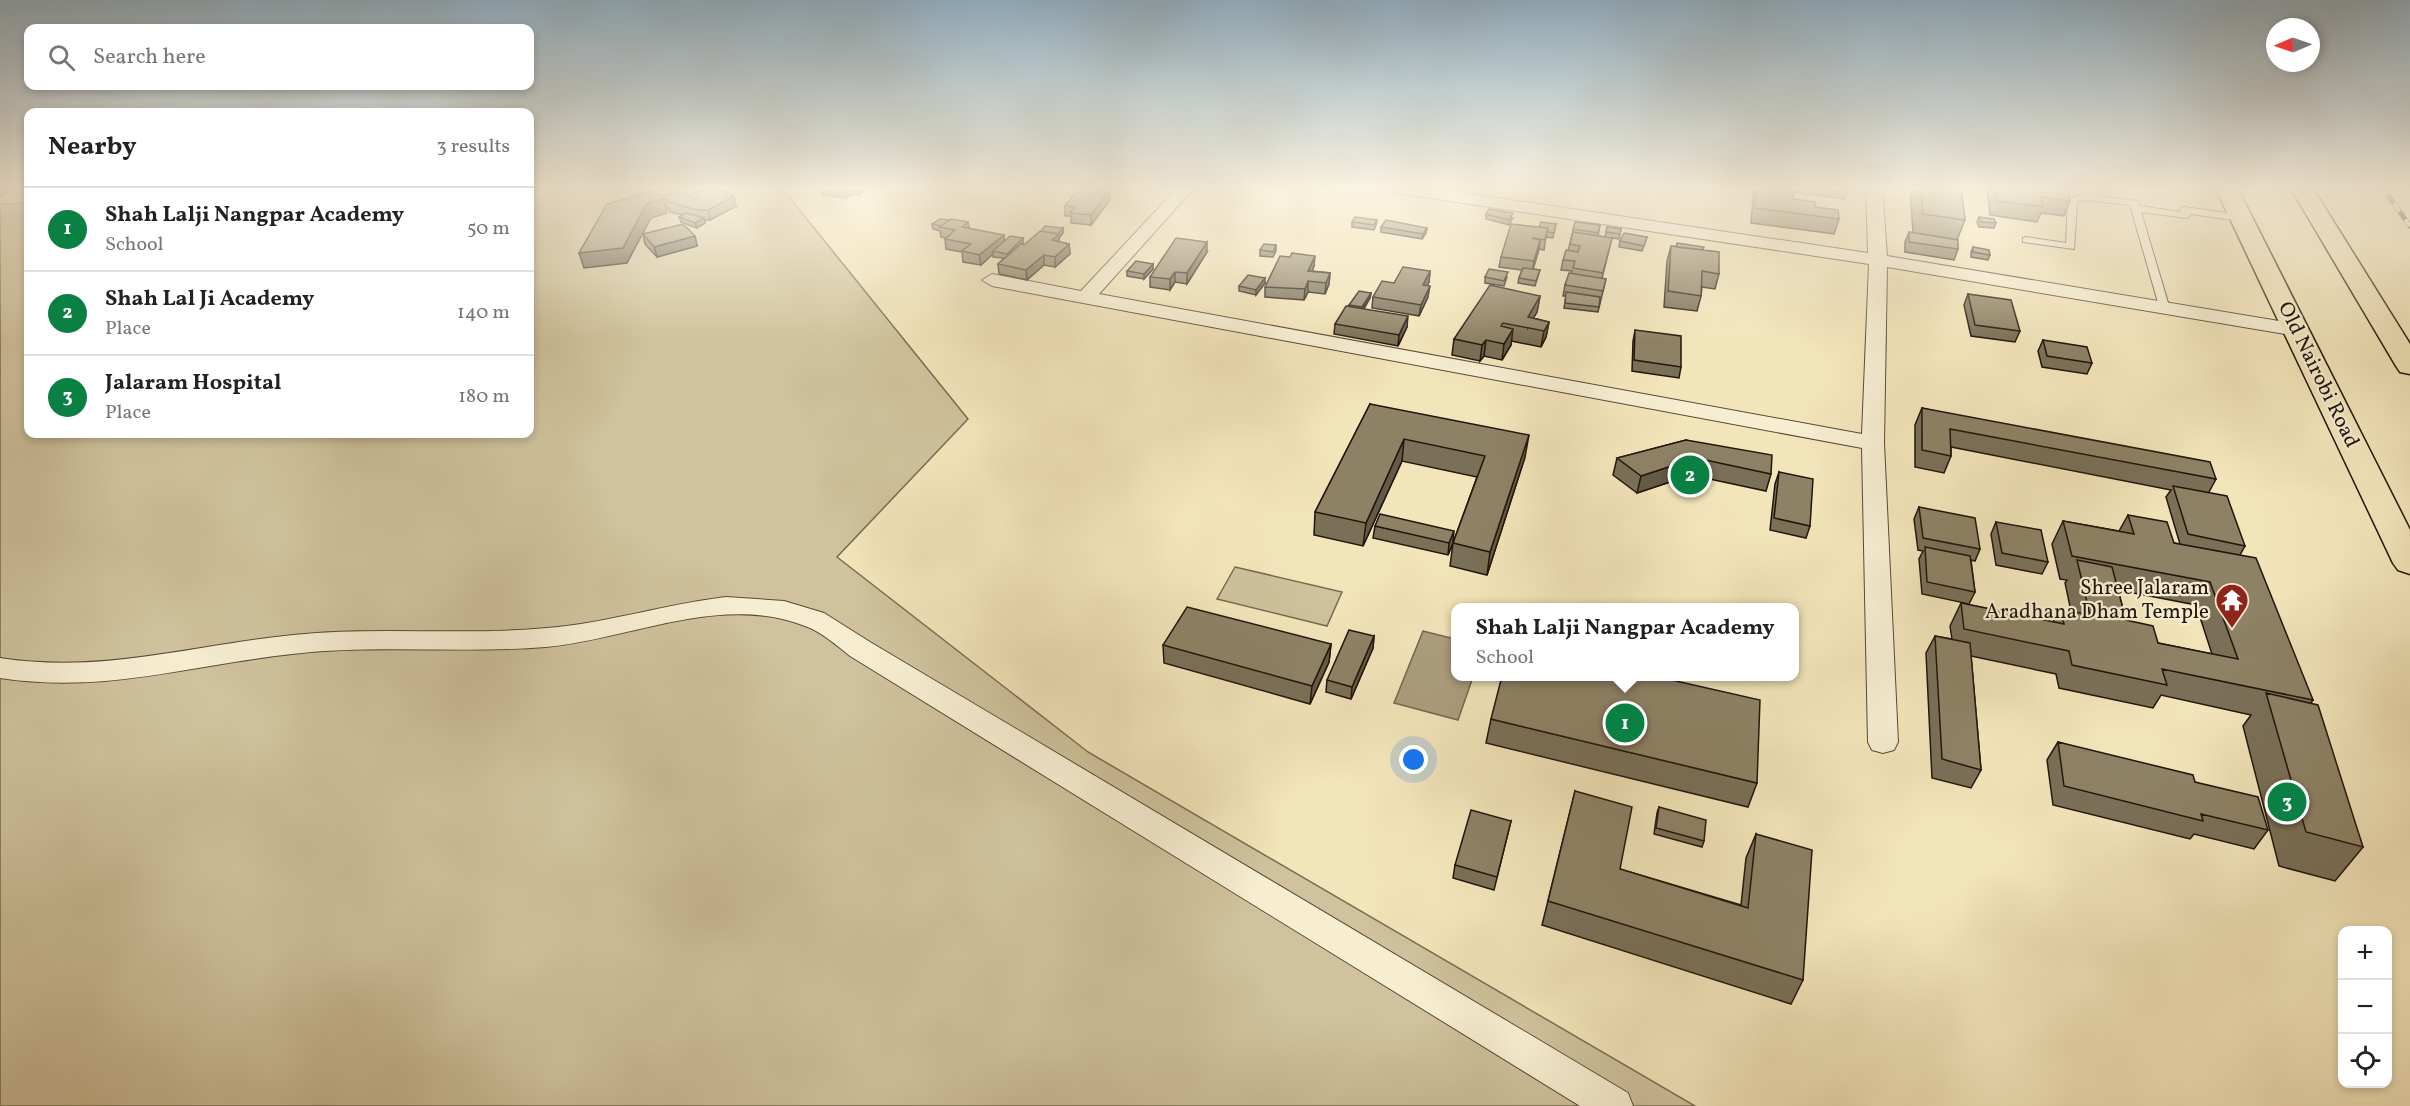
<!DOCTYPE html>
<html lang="en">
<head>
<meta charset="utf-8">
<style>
	:root { --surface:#fff; --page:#f6f6f6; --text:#222; --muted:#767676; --line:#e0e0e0; --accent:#0b8043 }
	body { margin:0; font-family:Vollkorn,serif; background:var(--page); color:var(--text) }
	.controls { position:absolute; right:18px; bottom:18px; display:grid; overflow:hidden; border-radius:12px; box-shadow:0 3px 9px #0003 }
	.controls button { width:54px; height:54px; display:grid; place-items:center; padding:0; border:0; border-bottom:2px solid var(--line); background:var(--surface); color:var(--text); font:30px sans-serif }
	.compass { position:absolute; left:2266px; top:18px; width:54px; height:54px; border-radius:50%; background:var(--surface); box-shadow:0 3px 9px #0003; rotate:268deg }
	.you { position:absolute; left:1414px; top:760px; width:21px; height:21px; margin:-15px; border:4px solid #fff; border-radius:50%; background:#1a73e8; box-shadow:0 0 0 9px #1a73e833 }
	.badge { display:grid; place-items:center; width:39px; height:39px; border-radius:50%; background:var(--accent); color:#fff; font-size:20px; font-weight:700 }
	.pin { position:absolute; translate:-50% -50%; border:3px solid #fff; box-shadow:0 2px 6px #0006 }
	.popup { position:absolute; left:1451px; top:603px; width:348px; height:78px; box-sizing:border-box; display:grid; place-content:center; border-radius:12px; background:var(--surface); filter:drop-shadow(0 2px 4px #0005); font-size:20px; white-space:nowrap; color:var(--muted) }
	.popup b { font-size:22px; color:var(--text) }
	.popup::after { content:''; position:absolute; left:50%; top:100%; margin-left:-12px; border:12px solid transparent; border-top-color:var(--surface) }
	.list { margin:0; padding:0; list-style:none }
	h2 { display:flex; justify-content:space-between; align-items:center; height:78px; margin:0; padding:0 24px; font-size:26px }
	h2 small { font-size:20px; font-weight:400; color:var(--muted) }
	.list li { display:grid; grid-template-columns:39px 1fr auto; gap:18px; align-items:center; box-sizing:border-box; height:84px; padding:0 24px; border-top:2px solid var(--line) }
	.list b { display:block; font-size:22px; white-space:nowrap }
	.list p { margin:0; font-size:20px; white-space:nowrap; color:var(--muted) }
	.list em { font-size:20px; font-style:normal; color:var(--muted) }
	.icon { flex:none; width:33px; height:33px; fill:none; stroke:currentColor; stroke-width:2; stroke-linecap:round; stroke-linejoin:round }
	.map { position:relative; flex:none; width:2410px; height:1106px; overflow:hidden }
	.search { position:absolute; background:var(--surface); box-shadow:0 3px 9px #0003; left:24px; top:24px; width:510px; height:66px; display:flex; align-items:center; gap:15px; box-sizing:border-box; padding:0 21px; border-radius:12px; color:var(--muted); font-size:22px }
	.panel { position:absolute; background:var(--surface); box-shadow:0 3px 9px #0003; left:24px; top:108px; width:510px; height:330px; border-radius:12px }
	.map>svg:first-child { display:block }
	.green { fill:#cfc29c; stroke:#786c54; stroke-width:1.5 }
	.water { fill:#ac9f7f; stroke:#746851; stroke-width:1.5 }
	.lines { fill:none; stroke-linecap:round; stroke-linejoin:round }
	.service-casing { stroke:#564a38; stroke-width:2 }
	.minor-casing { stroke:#564a38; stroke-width:2 }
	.trunk-casing { stroke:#21160c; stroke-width:3 }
	.service { fill:#f7eed2; fill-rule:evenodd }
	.minor { fill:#f7eed2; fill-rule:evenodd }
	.trunk { fill:#f3e5ba; fill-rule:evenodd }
	.rail-casing { stroke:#21160c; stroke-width:5 }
	.rail { stroke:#f7eed2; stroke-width:4; stroke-dasharray:10; stroke-linecap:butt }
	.wall { fill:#7a7058; stroke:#21160c; stroke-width:1.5; fill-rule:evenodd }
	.shaded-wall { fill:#635b47; stroke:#21160c; stroke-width:1.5 }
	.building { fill:#8e8266; stroke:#21160c; stroke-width:1.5 }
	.labels { text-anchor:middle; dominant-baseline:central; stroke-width:4.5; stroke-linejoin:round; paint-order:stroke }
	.street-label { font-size:21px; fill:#21160c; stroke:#f7eed2 }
	.poi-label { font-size:21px; fill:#21160c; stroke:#f7eed2; text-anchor:end }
</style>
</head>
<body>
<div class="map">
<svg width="2410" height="1106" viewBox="0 0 2410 1106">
	<rect width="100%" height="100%" fill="#f3e5ba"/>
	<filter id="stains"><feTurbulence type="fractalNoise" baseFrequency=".00333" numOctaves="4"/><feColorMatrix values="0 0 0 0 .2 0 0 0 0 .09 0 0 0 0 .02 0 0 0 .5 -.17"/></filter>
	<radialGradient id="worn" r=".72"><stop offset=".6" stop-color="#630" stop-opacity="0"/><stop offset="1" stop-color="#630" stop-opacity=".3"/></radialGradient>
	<path class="green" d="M530,187h251l187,232 -131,138 251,195 607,354h-1695v-902l28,-1v231h502z
		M1235,567l107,25 -15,34 -110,-27z"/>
	<path class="water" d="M1423,631l32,8 1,37 17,1 -15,43 -64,-17z"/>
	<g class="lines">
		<defs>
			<path id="service" d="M2067,187h11l13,8 46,6 3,5 40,6 1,-4 3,-1 57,8 5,3 -5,3 -51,-7 -1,3 -3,1 -45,-6 28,94 -5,3 -5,-3 -29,-101 -44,-5 -9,2 -3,47 -51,-7v-4l3,-1 40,6 2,-43 13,-5z"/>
			<path id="minor" d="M1178,187h17l-96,107 763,140 7,-170 -479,-72 -8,-5h42l444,66 -2,-66h16l5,69 410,68 7,2 3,4 -3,4 -7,2 -410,-69 -3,176 14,299 -4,8 -11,3 -11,-3 -4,-8 -6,-294 -870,-162 -10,-6 10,-6 89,17z
				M726,597l58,4 40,12 46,29 758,451 5,13h-53l-730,-450c-14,-11 -28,-24 -45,-30 -84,-33 -174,13 -259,21 -84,7 -169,-3 -254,7 -100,11 -190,40 -292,24v-20c102,16 192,-13 293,-23 84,-9 170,1 254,-7 61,-5 119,-24 179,-31z"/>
			<path id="trunk" d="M2215,187h22l173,343v44l-12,-4 -5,-7z
				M2290,187h22l98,157v30l-10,-2 -4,-6z"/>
		</defs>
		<use href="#service" class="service-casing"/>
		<use href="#minor" class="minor-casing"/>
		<use href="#trunk" class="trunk-casing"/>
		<use href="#service" class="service"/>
		<use href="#minor" class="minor"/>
		<use href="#trunk" class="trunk"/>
		<defs>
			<path id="rail" d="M2382,187l28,39"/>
		</defs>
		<use href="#rail" class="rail-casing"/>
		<use href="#rail" class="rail"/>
	</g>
	<path class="wall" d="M826,187h39l1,2 -7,6 -7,-1 -5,4 -24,-3 -1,-5z
		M1754,187h95l-4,12 -52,-7v7l22,8 24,12 -5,15 -83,-11z
		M1910,187h51l4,33 -8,20 1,9 -4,11 -49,-8v-10l4,-10 4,1z
		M1987,187h68l15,14 -6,15 -23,-3 -4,9 -47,-7z
		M1109,191l1,9 -19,25 -20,-2v-7h-6v-10z
		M663,195l73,11 -26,14h-6l1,3 -8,5 -16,-6 -2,-5 5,-2 -14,-3 -4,-7z
		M1486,214l27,4 -4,7 -23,-6z
		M1979,217l17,6 -2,5 -15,-1 -2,-5z
		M949,220l19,2 1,6 35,13 19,2 -1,1 2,1 39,-17v5l-4,5v4l10,2 1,10 -15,13 -11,-2 -17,15 -28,-6 -1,-10 6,-6 -11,-1v-3l-12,11 -18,-3 -1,-10 -16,-3 -1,-10 1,-1 -5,-1 -1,-6 -7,-2 -1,-5z
		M1377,220l-1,5 -2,5 -22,-3v-5z
		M1575,222l25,3 -2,11 7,1 2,-10 14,2 -2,10 -7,-1 -10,40 4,1 -8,33 -34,-4 2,-12h-3l2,-11 7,-14 -11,-1 2,-10 5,-9z
		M1556,224l-3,14 -7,-1 -2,13 -5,-1 -6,20 7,1 -5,16 -17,-3 1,-5 3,-8 -23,-3 2,-10z
		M1381,227l46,1 -1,5 -4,6 -41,-7z
		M643,234l52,2 2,10 -40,11 -12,-13z
		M1647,237l-5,14 -23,-4 1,-6z
		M1276,245v6l-3,6 -13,-1v-6z
		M1671,246l32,4 16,24 -4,15 -13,-2 -1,9 -4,15 -33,-4 3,-46z
		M1973,247l17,8 -2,5 -17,-3v-5z
		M1207,252l-20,32 -12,-2 -5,8 -20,-3v-10z
		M1153,264v5l-9,10 -17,-3v-5z
		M1314,266l-2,5 18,2 -1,11 -4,10 -17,-2 -4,8 -39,-3v-10z
		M1430,271l-1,11 -3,4 2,11 -9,19 -47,-8 1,-11 21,-14z
		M1485,277h22l-3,9 -19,-3z
		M1265,283l-9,12 -17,-4v-5z
		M1371,293l-1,5 -6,11 43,18 -9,19 -64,-12 1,-10 14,-19z
		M1968,294l52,37 -5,11 -44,-6 -7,-31z
		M1540,296l-3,16 -4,6 16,4 -3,15 -5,10 -30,-6v4l-9,15 -18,-4 -4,5 -28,-6 2,-16z
		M1635,330l46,37 -2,11 -47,-7 1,-30z
		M2043,340l49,23 -5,11 -45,-7 -4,-16z
		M1370,404l155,53 -38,118 -37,-9 3,-23 24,-66 -75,-16 -39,85 -49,-11 1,-23z
		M1922,408l294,71 -7,13 36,54 -5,9 73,145 -2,3 52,144 -28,34 -56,-15 -36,-140 8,-11 -90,-20 -8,13 -94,-20 -3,-14 -85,-18 10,114 -10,18 -39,-10 -6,-125 9,-17 17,3 -2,-13 11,-23 92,19 7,-13 11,2 -6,-28 2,-3 -7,-1 -8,-35 11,-23 56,10 9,-16 46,28 6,1 -14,-47 5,-7 -220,-43v9l-7,17 -29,-6v-42zM2118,590l78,15 16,49 -54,-11 -32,-23z
		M1686,440l85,34 -5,17 -75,-16 -54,18 -24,-18 4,-17z
		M1779,472l31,54 -4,12 -36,-8 5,-46z
		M1919,507l61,42 -5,12 -4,-1 4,32 -6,12 -47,-10 -3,-35 4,-8 -5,-1 -4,-31z
		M1996,522l52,40 -6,12 -46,-9 -5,-31z
		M1375,526l78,17 -5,12 -75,-17z
		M1374,636l-1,12 -22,51 -25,-7 1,-12z
		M1331,644l-2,18 -19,42 -146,-41 -1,-18z
		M1491,719l266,64 -9,24 -262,-64z
		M2058,742l137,40 73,48 -14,19 -60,-15 -4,5 -137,-34 -6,-45z
		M1575,791l45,78 121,36 5,-47 10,-24 47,146 -12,24 -249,-79z
		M1659,807l45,34 -2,6 -48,-13 3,-21z
		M1511,821l-17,69 -41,-12 2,-13z"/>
	<path class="shaded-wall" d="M4,187h3l2,2 -5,6 -4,1v-6z
		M861,187h4l1,2 -7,6 -1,-5z
		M851,189l1,5 -5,4 -1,-5z
		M1109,191l1,9 -19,25v-10z
		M734,196l2,10 -26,14 -2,-10z
		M663,199l4,14 -16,5 -24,45 -43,5 -5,-15 68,-50z
		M704,218l1,5 -8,5 -2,-5z
		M968,222l1,10 -7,-5z
		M1063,228v5l-4,5v6l-7,-4z
		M1427,228l-1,5 -4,6 1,-5z
		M1004,235l1,10 -12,6v3l-12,11 -2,-10z
		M695,236l2,10 -40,11 -3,-10z
		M1023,238v5l-16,16v-5z
		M1540,240l-1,10 -7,22 2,-11z
		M1207,242v10l-20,32v-11z
		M1069,244l1,10 -15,13v-10z
		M1044,255v10l-17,15 -1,-10z
		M1315,256l-1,10 -6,15v-10z
		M1153,264v5l-9,10v-5z
		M1430,271l-1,11 -7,14 1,-11z
		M1175,272v10l-5,8v-11z
		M1330,273l-1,11 -4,10 1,-11z
		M1265,278v5l-9,12v-5z
		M1308,281v11l-4,8 1,-11z
		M1430,286l-2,11 -9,19 2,-11z
		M1371,293l-1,5 -9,14 1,-5z
		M1540,296l-3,16 -9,16v-11z
		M1408,316l-1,11 -9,19 1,-11z
		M1549,322l-3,15 -5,10 3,-16z
		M1513,329l-2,16 -9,15 2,-16z
		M1486,340l-2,16 -4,5 2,-16z
		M1529,435l-4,22 -38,118 3,-23z
		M1404,439l-2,22 -39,85 3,-23z
		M1696,458l-5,17 -54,18 4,-17z
		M1454,531l-1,12 -5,12 1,-12z
		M1374,636l-1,12 -22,51 1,-12z
		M1331,644l-2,18 -19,42 2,-18z"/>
	<path class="building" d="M826,187h35l-3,3 -7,-1 -5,4 -24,-3z
		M1080,187l29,4 -18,24 -21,-2 5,-6 -10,-1z
		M1756,187h37v12l22,3v5l23,3 1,9 -84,-11z
		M1921,187h40l4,33 -42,-6z
		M1994,187h61l12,2 3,12 -29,-4 2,10 -47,-6z
		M703,189l19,1 12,6 -26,14h-11l-29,-8 -5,-7 14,-3 12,4z
		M654,191l9,8 -16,4 -24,45 -44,5 28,-49z
		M1489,209l24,4 -4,7 -23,-6z
		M687,213l17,5 -9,5 -16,-6z
		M1355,217l22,3 -3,5 -22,-3z
		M1979,217l15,2 2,4 -15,-1z
		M940,219l9,1 -8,6 -9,-2z
		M951,219l17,3 -6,5 42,8 -25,20 -17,-4 9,-7 -26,-5 10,-9 -15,-3z
		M1386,220l41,8 -4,6 -42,-7z
		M1541,222l15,2 -2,9 -7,-1 1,-4 -9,-1z
		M1575,222l25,3 -2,8 -25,-4z
		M683,224l12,12 -41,11 -11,-13z
		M1511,224l37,4 -3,12 -13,-2 8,2 -6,21 -33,-4z
		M1045,226l18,2 -5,6 -17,-3z
		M1607,227l14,2 -1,5 -14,-2z
		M1040,231l19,3 -7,6 17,4 -14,13 -11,-2 -18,15 -28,-6 23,-20 3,1z
		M1573,232l39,6 -9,35 -30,-5 2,-7 -12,-1 3,-10 12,2 2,-6 -10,-2z
		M1909,232l49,8v9l-49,-7z
		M1624,233l23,4 -3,9 -24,-5z
		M1010,236l13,2 -16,16 -14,-3z
		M1176,238l31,4 -20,31 -12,-1 -5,7 -20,-2z
		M1677,243l27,4 -1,3 -27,-3z
		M1264,244l12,1 -3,7 -13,-2z
		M1671,246l48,6v22l-17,-3 -1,25 -33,-5z
		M1973,247l16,3 1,5 -17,-3z
		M1292,253l23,3 -7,15 22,2 -4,10 -18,-2 -3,8 -40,-2 15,-31 10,1z
		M1136,261l17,3 -9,10 -17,-3z
		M1403,267l27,4 -7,14 7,1 -9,19 -48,-8 9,-16 12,2z
		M1523,268l17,2 -4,11 -17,-3z
		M1489,269l19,3 -4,9 -19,-4z
		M1569,273l37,6 -3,12 -38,-6z
		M1248,275l17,3 -9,12 -17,-4z
		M1490,285l50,11 -12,21 21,5 -5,9 -41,-8 -2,3 12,3 -9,15 -18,-4 -4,5 -28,-6z
		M1359,291l12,2 -9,14 -13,-2z
		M1566,292l34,5 -1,10 -34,-4z
		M1968,294l43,6 9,31 -45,-6z
		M1346,306l62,10 -9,19 -64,-11z
		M1635,330l46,6v31l-47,-7z
		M2043,340l44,7 5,16 -45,-7z
		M1370,404l159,31 -39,117 -37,-9 32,-87 -81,-17 -38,84 -51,-11z
		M1922,408l288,54 6,17 -266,-50 1,27 -29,-6z
		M1686,440l86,15 -1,19 -75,-16 -55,18 -24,-18z
		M1779,472l34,7 -3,47 -36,-8z
		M2173,486l54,10 18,50 -57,-12z
		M1919,507l56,11 5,31 -57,-11z
		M1380,514l74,17 -5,12 -74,-17z
		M2128,515l39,7 7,21 82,15 57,142 -151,-31 5,16 -95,-20 -3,-14 -105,-22 -3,-26 103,21 -4,-15 30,6 -13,-55 35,7 14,53 27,6 5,17 80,16 -28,-77 -138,-26 -9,-35 71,13z
		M1996,522l45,8 7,32 -46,-9z
		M1925,547l45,9 5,36 -48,-10z
		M1187,607l144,37 -19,42 -149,-41z
		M1349,630l25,6 -22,51 -25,-7z
		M1935,636l35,7 11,127 -39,-11z
		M1502,676h152l106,24 -3,83 -266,-64z
		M2266,693l52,12 45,142 -57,-15z
		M2058,742l135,33 2,7 63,15 10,33 -67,-16 2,7 -139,-35z
		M1575,791l57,16 -12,62 128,39 8,-74 56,16 -9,130 -255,-79z
		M1659,807l47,13 -2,21 -48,-13z
		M1471,810l40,11 -14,56 -42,-12z"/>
	<linearGradient id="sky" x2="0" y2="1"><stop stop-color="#90acbe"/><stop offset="0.55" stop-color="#faf3e0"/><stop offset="1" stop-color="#faf3e0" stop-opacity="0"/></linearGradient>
	<rect width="2410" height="342" fill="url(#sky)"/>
	<defs>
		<symbol id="temple-pin" viewBox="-11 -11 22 30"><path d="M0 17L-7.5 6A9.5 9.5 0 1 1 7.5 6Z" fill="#8f2418" stroke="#f7eed2"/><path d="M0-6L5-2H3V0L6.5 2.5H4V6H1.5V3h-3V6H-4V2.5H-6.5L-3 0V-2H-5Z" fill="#fff"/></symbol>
	</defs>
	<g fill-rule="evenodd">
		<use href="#temple-pin" x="2213" y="581" width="38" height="52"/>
	</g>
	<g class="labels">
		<g class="street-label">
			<text transform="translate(2318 375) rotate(64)">Old Nairobi Road</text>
		</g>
		<g class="poi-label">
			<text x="2209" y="588">Shree Jalaram<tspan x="2209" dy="24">Aradhana Dham Temple</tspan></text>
		</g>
	</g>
	<rect width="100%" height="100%" filter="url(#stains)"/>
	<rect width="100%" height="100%" fill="url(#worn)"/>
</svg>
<div class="controls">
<button>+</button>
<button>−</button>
<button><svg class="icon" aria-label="locate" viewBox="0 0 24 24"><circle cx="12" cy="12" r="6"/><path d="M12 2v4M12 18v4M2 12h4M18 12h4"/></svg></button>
</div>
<svg class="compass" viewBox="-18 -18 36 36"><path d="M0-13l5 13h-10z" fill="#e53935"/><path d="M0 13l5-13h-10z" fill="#767676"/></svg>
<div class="you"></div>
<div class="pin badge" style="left:1625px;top:723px">1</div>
<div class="popup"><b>Shah Lalji Nangpar Academy</b>School</div>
<div class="pin badge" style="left:1690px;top:475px">2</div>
<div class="pin badge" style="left:2287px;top:802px">3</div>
<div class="search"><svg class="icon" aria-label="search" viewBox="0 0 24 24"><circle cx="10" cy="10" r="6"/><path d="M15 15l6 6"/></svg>Search here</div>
<section class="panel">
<h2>Nearby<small>3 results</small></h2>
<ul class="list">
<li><span class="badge">1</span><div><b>Shah Lalji Nangpar Academy</b><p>School</p></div><em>50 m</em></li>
<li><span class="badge">2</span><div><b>Shah Lal Ji Academy</b><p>Place</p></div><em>140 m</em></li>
<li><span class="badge">3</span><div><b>Jalaram Hospital</b><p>Place</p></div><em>180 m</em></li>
</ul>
</section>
</div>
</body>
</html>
